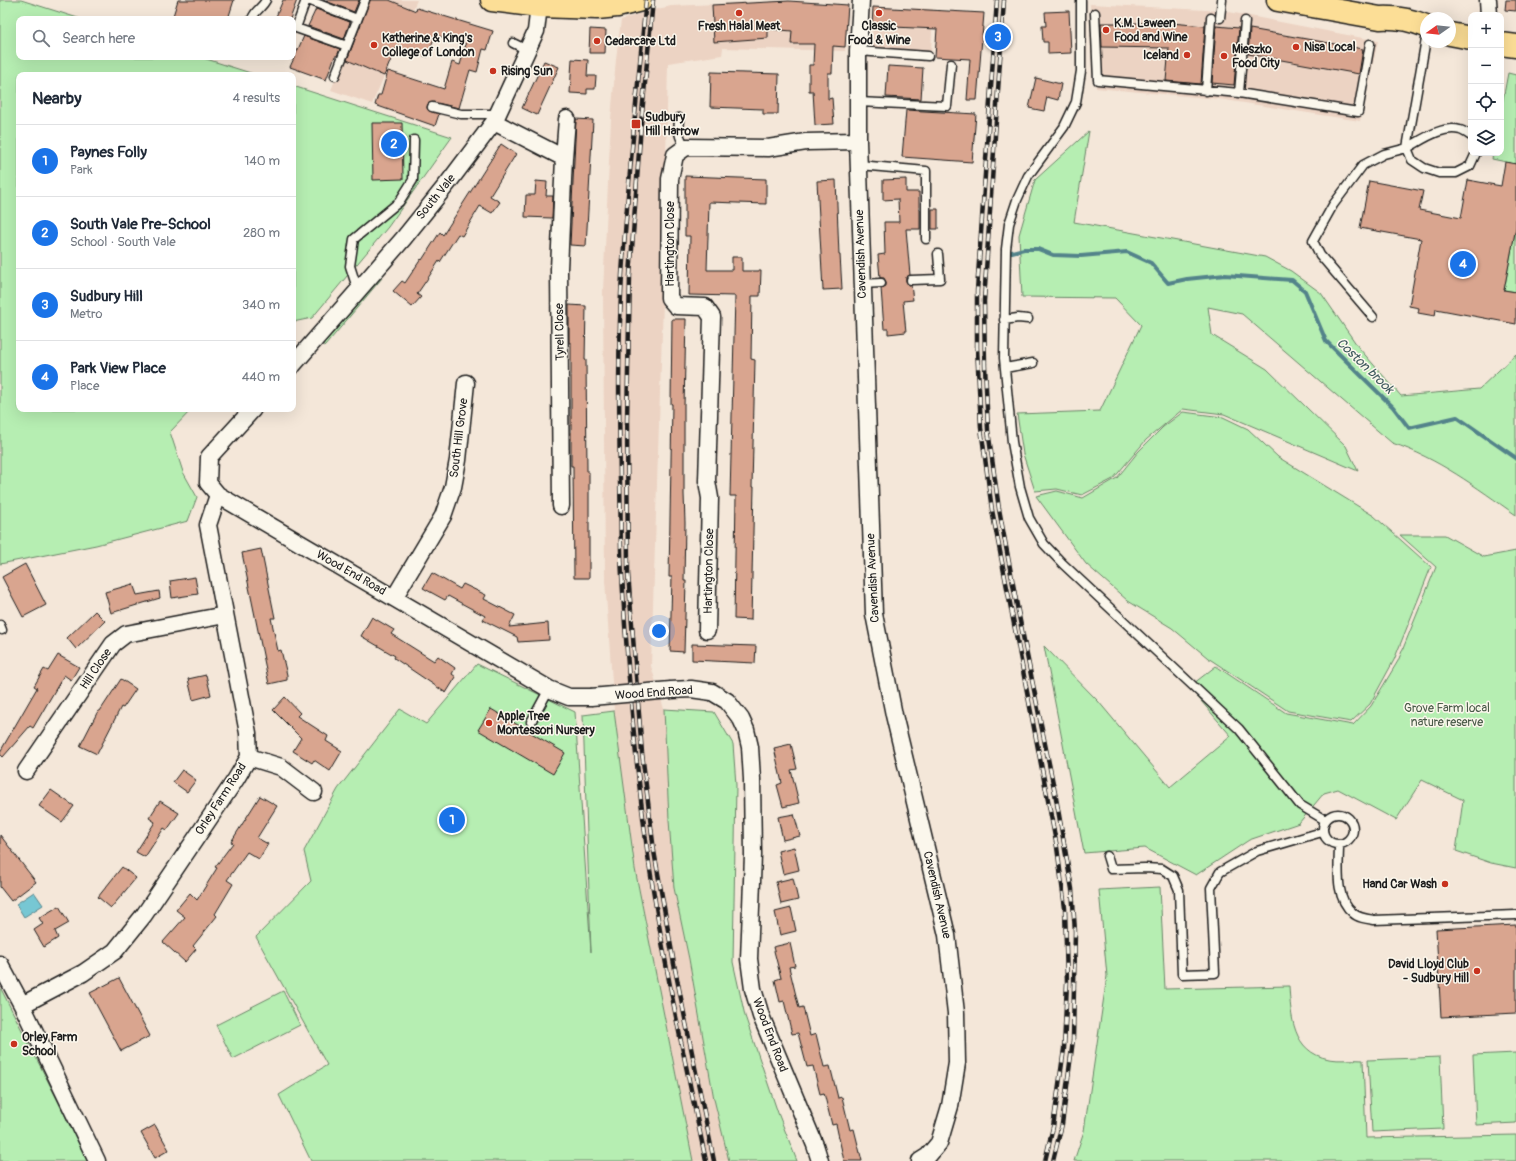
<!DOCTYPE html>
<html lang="en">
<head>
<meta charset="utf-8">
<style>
	:root { --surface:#fff; --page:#f2f2f3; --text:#1f2937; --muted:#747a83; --line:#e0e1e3; --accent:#1a73e8 }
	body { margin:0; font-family:Pangolin,sans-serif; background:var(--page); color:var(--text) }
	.controls { position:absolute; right:12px; top:12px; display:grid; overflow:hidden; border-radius:8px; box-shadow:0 4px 16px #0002 }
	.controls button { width:36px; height:36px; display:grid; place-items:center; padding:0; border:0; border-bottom:1px solid var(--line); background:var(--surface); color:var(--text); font:20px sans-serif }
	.compass { position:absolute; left:1420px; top:12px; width:36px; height:36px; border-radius:50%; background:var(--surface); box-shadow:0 4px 16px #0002; rotate:255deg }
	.you { position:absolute; left:659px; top:631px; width:14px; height:14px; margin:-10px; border:3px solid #fff; border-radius:50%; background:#1a73e8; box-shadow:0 0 0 6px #1a73e833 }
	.badge { display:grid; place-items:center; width:26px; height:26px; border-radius:50%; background:var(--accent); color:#fff; font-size:13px; font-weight:700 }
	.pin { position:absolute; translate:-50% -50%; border:2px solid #fff; box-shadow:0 1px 4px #0006 }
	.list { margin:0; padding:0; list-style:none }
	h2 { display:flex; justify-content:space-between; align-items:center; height:52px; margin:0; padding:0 16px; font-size:17px }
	h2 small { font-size:13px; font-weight:400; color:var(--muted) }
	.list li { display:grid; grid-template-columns:26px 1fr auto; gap:12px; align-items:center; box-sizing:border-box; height:72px; padding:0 16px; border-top:1px solid var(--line) }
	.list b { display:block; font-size:15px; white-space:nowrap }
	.list p { margin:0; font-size:13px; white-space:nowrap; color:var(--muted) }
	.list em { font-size:13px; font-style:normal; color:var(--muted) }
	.icon { flex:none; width:22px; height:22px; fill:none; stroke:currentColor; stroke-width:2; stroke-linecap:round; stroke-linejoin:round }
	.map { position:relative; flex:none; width:1516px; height:1161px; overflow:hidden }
	.search { position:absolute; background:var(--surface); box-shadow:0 4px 16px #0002; left:16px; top:16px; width:280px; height:44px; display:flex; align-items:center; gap:10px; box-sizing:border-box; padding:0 14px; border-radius:8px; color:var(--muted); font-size:15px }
	.panel { position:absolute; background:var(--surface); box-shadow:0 4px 16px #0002; left:16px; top:72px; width:280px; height:340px; border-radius:8px }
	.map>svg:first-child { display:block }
	.built { fill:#ecd3c3 }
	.green { fill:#b6eeb2; stroke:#698567 }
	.water { fill:#77c7d3; stroke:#53838a }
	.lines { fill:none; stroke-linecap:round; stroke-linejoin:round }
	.stream { stroke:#53838a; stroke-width:4 }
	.building { fill:#d9a58f; stroke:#1c1c1c }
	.lane-casing { stroke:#1c1c1c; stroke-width:11 }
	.street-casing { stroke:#1c1c1c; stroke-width:19 }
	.primary-casing { stroke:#1c1c1c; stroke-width:25 }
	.lane { stroke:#fbf7ec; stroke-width:8 }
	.street { stroke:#fbf7ec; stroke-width:16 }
	.primary { stroke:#fcde96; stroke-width:22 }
	.rail-casing { stroke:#1c1c1c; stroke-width:4.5 }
	.rail { stroke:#fbf7ec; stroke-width:3; stroke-dasharray:9; stroke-linecap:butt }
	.street-bridge-casing { stroke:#1c1c1c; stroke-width:19; stroke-linecap:butt }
	.street-bridge { stroke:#fbf7ec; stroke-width:16 }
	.poi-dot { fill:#c8321e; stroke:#fbf7ec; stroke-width:1.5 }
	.labels { text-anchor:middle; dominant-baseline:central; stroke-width:3; stroke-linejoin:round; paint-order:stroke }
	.poi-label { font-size:12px; font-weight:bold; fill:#1c1c1c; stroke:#fbf7ec; text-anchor:start }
	.street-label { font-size:12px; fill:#1c1c1c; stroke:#fbf7ec }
	.park-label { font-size:12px; fill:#4a5b49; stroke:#fbf7ec }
	.water-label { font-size:13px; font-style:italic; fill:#3c585c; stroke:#fbf7ec }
</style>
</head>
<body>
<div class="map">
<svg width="1516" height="1161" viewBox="0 0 1516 1161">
	<rect width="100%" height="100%" fill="#f4e7d9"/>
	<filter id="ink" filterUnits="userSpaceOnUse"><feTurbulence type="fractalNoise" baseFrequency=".025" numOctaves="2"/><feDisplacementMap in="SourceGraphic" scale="8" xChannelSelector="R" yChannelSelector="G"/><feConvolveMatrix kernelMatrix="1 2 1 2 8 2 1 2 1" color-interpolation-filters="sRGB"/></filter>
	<g filter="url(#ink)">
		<path class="built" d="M368,0h49l-45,104 -41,-14z
			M788,1l60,4 -3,46 -122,-3 -1,7 -54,8 -5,239 -12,364 13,43 5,111 5,68 15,71 25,140 15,62h-36l-58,-292 -21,-158 -9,-131 -2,-289 8,-172 5,-60 5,-39 24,-8 26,-6z
			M1090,4l134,7 154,30 -18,80 -141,-22 -123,-11z
			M873,7l60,2 -2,43 -59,-5z"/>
		<path class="green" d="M0,0h21l60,19h-62v38h181l57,18h-238v334h173l-22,23 13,40 14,25 -9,24 -92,24 -96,19z
			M1508,73l8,2v89l-24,-5 1,-6h8v-43z
			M293,86l159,51 -64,90 -76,91 -19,4z
			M1089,131l-15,91 191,35 26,14 30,22 38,55 42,48 78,-7 37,-35v161c-40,-28 -78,-57 -124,-72l-150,-129 -34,-7 4,28 55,34 79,77 12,25 -134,-57 -41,-5 -37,31 -33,39 -31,16 -25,-6 -22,2 -12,-37 -6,-40 83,-3 41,-86 -26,-27 -93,-1 -3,-62 16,-55z
			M1516,227v65l-12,-2z
			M377,276l5,2 -57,68 -3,-2z
			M1183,412l40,5 25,12 30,28 96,59 57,51 -37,93 -24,44 -19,18 -63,-11 -80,-53 -36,-30 -44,-27 -42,-37 -50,-68 21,-5 26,7 34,-20 21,-26 25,-25z
			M1400,535h45l39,22 32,-6v317l-25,-5 -35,-12 7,-51 -41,-20 -26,40 -58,-31 -14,4 -25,30 -50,17 -53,35 -51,-27 -61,5 -40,-207 54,55 72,86 61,-51 -42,-49 27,-21 70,47 67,12 18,-19 27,-45 38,-94z
			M477,664l98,48 16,240 -8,-237 31,-4 21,158 58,292h-382l-32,-66 48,-30 -71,-128 55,-56 -7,-30 34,-62 62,-80 26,15z
			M664,709l50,3 19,32 3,41 -3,177 12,54 33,97 19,48h-68l-15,-62 -25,-140 -15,-71 -5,-68z
			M1160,887l5,102 124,-3c2,30 3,66 40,73 10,2 23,0 34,1l3,78 150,-3v26h-442l10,-30 23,-155 -8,-86z
			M0,987l58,114 29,60h-87z
			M283,991l17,34 -67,34 -17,-34z
			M1516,1053v70l-40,2 -3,-70z
			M1440,1057l3,72 -71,3 -4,-72z"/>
		<path class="water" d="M34,892l9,13 -19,12 -8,-13z"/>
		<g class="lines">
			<path class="stream" d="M1012,252l12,-3h14l15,6 28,1 46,-4 24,11 17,20 19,-4 38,-4 67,5 13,11 21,50 67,66 16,21 48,-11 59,41"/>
		</g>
		<path class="building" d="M178,0h56l-6,19h-56z
			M283,0h14l-7,19h-15z
			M323,0h36l-5,12z
			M370,0h19l27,11 1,-3 76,23 -6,19 -4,-1 -6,23 -7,-2 -11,38 -26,-6 -5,2 -1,4 2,3 10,3 -4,12 -60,-21 3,-10h3l7,-24 56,18 8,-27 8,3 6,-21 -31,-9 -7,22 -32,-9 -12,28 -37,-16z
			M1506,0h10v11l-11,-1z
			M789,1l59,4 -3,42 -12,-1 -1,27h-4v26l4,-1 2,26 -19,1 -2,-34h-4v-26h4l1,-21h-23l1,-13 -24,-2v9l-54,4 -2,-37z
			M873,7l111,6 -7,87h-10l3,-41 -35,-2 2,-28 -65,-3z
			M316,9l34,13 -6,17 -36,-13z
			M1069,11l2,42 -23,1v-12h-5l-1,-16h4l-1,-14z
			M1101,23h70l34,3 -4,58 -35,-3 3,-33 -67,-1z
			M1216,26l23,2 -5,57 -22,-2z
			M590,29l16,1 -1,23h-16z
			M1250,29l113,20 -4,25 -111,-20z
			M304,36l36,13 -3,7h-2l-9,24 -36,-13z
			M572,59l16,1 -1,16h9l-1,13h-8v5l-17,-1z
			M544,61l15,6 -22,48 -15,-7z
			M888,66l35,2 -2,31 -35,-2z
			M711,72l68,2 -1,40h-15v-5l-53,-2z
			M1036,78l25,6 -3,16 -11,-3 -3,14 -15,-3z
			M906,110l70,4 -4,48 -70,-5z
			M576,119l17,1 -7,126 -16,-1z
			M372,123h30l1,56 -30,1z
			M501,144l15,10 -26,42 10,6 -8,11 -12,-7 -18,30 -4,-2 -18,28 -1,-1 -11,17 -11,16 4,3 -9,10 -19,-16 9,-10 3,2 16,-24 1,1 18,-28 3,3z
			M1505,162l11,2v63l-12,63 12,2v32l-80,-15 -1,7 -17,-3 1,-5 -10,-2 12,-67 -61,-11 9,-47 54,10 -4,19 42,8 7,-38 33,6z
			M685,176l81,3v25l-57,-2 -2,68h25v-13h10v14h19l-1,25h-8l-1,63 4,1 -3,127h2l-3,133 -17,-1 2,-123h-6l5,-200 -46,-1 1,-59h-5z
			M906,179v13h13v17h1v20h-14l4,46 -4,2v4l2,4h3l2,15 -10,1 3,31 -18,2v-5h-4l-3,-41 5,-2v-4l-2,-4h-4l-2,-23 7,-1 -1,-32h15l-1,-23 -15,1v-20z
			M836,180l3,75h1l2,34 -19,1 -6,-109z
			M536,181l11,1 -1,14h7l-1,22 -27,-1 1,-22h9z
			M932,209h6v20h-6z
			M569,305l17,1 -1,54h1l1,112h2v106h-15l-1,-112h-2v-123h-2z
			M672,319h14l-2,87v88l1,29 -1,58h2l-2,71 -14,-1 2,-74h-3l3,-173h-1z
			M261,549l14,69h-4l7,33 3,-1 6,25v5l-18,4 -27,-131z
			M25,564l21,41 -23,12 -21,-40z
			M432,573l28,16 3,-5 23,11 -2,4 31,16 -6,12 39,-4 1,17 -31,2 -1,-5 -34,-17 2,-4 -37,-20 -3,4 -22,-12z
			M195,577l3,17 -26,4 -2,-17z
			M133,584l4,11 22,-4 1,7 -49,15 -6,-21z
			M95,611l10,10 -29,28 -9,-11z
			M372,617l22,13 -3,4 43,27 4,-5 17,12 -3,6 4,3 -10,16 -52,-35 1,-2 -34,-20z
			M692,644l64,2 -1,17 -63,-3z
			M58,655l21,12 -8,13 -7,-5 -31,53 -3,-2 -27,31 -3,-3v-2l37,-64 -3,-2 10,-17 4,2z
			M206,675l5,20 -18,5 -5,-21z
			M121,679l15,10 -13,19 -2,-1 -24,47 -17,-8 18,-35h2z
			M285,697l15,16 -3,3 31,20 -2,5 16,10 -12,20 -16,-11 -2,3 -19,-12 8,-13 -28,-28z
			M491,709l74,44 -12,21 -75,-44z
			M791,744l6,25 -6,1 8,33 -16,4 -6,-22 5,-2 -8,-35z
			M182,770l14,10 -9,12 -14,-10z
			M51,790l23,16 -12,16 -23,-16z
			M260,796l17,10 -20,32 11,6 -9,15 -12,-7 -20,28 6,4 -18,30 2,2 -24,30 3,3 -11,13 -22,-20 22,-25 -9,-7 14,-17 7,7 20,-32 -2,-1 18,-24 -2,-1z
			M160,801l19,12 -12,17 -3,-2 -19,29 -9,-5 19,-30 -6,-4z
			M794,814l6,22 -17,4 -5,-23z
			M0,835l36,47 -25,19 -11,-14z
			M794,847l5,23 -16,4 -5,-23z
			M122,867l14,11 -25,30 -13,-11z
			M793,878l5,22 -17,4 -5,-22z
			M59,906l10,17 -14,8 3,7 -14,9 -10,-17 9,-6 -4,-6z
			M791,908l5,23 -16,4 -5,-23z
			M1516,925v88l-75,4 -5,-88z
			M790,943l5,23 -6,1 10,41 4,-1 7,29 6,-2 8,33 6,-1 8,32 4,-1 8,33 4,-1 8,32h-18l-8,-37 -4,1 -8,-32 -4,1 -7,-28 -6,1 -9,-34 -6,1 -8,-33 -4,1 -5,-22 6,-2 -8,-31z
			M119,978l31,58 -29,15 -31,-58z
			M155,1125l14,25 -14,8 -14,-25z"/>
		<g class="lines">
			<defs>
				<path id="lane" d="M306,0l-10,28 51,18
					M308,0l49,19
					M1081,0v71l-5,31 -12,25 -36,49 -11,24 -8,24 -3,25 -2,109 8,84 8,45 9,31 15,26 19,20 176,165 61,76 25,15
					M1095,13l3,67 141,13 119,19 12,-68
					M1220,18l2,-18
					M252,19c3,-9 10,-11 14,-19
					M513,43l14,7
					M858,51l70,5
					M335,76l30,-76
					M1206,91l5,-73
					M1239,93l6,-72
					M858,102l89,4 4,-42
					M432,107l29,7h37
					M679,118c-1,12 -1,19 7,29
					M1471,136c-3,-2 -7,-5 -11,-6 -18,-5 -38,10 -53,18l5,12 12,8 15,5h17l14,-7 6,-13
					M859,165l67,6v68
					M911,280l29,-1 -2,-25
					M862,284l19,-1
					M358,291l-8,-25 4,-27 45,-37 14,-22 1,-40
					M1373,317l-53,-62 -7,-14 20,-36 30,-40 21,-11 23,-6 19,-109
					M1004,320l14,-2 10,1
					M1005,368l28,-5
					M0,625l2,5
					M531,722l18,-33
					M1323 829a15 15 0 1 1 30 0a15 15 0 1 1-30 0Z
					M1339,845c0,21 -5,53 14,68 5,5 14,6 21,7l142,-5
					M1107,856l4,13 34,-1 17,1 11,7 6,14 3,84 33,-1 -4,-85 9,-16 37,-21 65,-19"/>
				<path id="street" d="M861,0l-3,51v90l16,473 20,101 53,220 9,78 1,50 -7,43 -11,37 -11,13 -8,5
					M1488,0l1,15
					M494,122l70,36 -5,111 2,237
					M564,158l3,-39
					M293,365l110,-126 45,-56 46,-61 42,-91 3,-25
					M253,409l-44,48 -1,26 10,12 331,194 20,8h22
					M394,598l49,-82 10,-29 5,-27 8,-77
					M707,630l3,-132 -3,-17 5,-164 -7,-10 -29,-1 -7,-8 1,-119 5,-24 11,-8 82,1 38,-6 52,-1
					M671,690l20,-1 21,3 15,9 14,18 5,11 4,17 2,32 1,76 -4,104 4,30 8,27 54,129 5,16
					M249,757l32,10 33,25
					M26,771l87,-127 13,-10 99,-19
					M0,964l22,41 75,156
					M22,1005l61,-32 32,-22 29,-36 92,-136 13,-22 -1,-24 -40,-208 10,-30"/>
				<path id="primary" d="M492,0l47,6 58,2 20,-2 24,-6
					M1278,0l102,18c16,-1 31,2 46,8
					M1450,34l21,4
					M1501,44l15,2"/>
			</defs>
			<use href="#lane" class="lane-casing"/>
			<use href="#street" class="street-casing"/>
			<use href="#primary" class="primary-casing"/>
			<use href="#lane" class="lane"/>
			<use href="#street" class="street"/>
			<use href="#primary" class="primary"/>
			<defs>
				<path id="rail" d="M646,0c-9,92 -18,183 -24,275 -4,68 -3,137 -2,206 1,31 0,62 2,94 5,91 13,183 25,274 15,105 37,209 59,312
					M653,0l-12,124 -11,152 -3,144 1,153 14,180 12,98 20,113 40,197
					M997,0l-20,291v56l4,81 11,82 65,337 8,61 2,74 -3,67 -11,78 -8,34
					M1004,0l-20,301 1,65 3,64 11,79 19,102 38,187 16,91 3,42 -2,109 -11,84 -9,37"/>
			</defs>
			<use href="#rail" class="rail-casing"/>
			<use href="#rail" class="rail"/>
			<defs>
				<path id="street-bridge" d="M591,697l80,-7"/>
			</defs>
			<use href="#street-bridge" class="street-bridge-casing"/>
			<use href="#street-bridge" class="street-bridge"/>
		</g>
	</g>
	<g class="poi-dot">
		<circle cx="739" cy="13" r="4"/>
		<circle cx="879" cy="13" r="4"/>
		<circle cx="1106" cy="30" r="4"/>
		<circle cx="597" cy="41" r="4"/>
		<circle cx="374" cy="45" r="4"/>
		<circle cx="1296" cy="47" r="4"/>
		<circle cx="1187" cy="55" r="4"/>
		<circle cx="1224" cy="56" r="4"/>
		<circle cx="493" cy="71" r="4"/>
		<rect x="631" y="119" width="10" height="10" rx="2"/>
		<circle cx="489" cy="723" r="4"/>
		<circle cx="1445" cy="884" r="4"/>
		<circle cx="1477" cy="971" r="4"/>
		<circle cx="14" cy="1044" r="4"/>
	</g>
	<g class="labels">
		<g class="poi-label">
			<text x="1114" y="23">K.M. Laween<tspan x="1114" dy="14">Food and Wine</tspan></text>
			<text x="739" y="26" text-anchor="middle">Fresh Halal Meat</text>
			<text x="879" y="26" text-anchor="middle">Classic<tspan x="879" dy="14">Food &amp; Wine</tspan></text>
			<text x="382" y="38">Katherine &amp; King's<tspan x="382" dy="14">College of London</tspan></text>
			<text x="605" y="41">Cedarcare Ltd</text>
			<text x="1304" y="47">Nisa Local</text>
			<text x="1232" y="49">Mieszko<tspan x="1232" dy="14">Food City</tspan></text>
			<text x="1179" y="55" text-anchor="end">Iceland</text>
			<text x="501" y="71">Rising Sun</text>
			<text x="645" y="117">Sudbury<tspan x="645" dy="14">Hill Harrow</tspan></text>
			<text x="497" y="716">Apple Tree<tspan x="497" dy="14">Montessori Nursery</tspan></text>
			<text x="1437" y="884" text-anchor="end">Hand Car Wash</text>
			<text x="1469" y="964" text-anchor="end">David Lloyd Club<tspan x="1469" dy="14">- Sudbury Hill</tspan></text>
			<text x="22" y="1037">Orley Farm<tspan x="22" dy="14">School</tspan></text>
		</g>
		<g class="street-label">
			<text transform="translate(436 197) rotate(-51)">South Vale</text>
			<text transform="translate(670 244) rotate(-90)">Hartington Close</text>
			<text transform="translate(861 254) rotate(-92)">Cavendish Avenue</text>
			<text transform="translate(560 332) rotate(-91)">Tyrell Close</text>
			<text transform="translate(459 438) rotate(-83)">South Hill Grove</text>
			<text transform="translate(709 571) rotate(-89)">Hartington Close</text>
			<text transform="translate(351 573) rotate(30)">Wood End Road</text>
			<text transform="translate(873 578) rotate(-93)">Cavendish Avenue</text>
			<text transform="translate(96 669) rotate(-56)">Hill Close</text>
			<text transform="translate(654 693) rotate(-4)">Wood End Road</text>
			<text transform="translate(221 799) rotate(-57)">Orley Farm Road</text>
			<text transform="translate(937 895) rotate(77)">Cavendish Avenue</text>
			<text transform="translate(770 1035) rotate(69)">Wood End Road</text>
		</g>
		<g class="park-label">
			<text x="1447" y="708">Grove Farm local<tspan x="1447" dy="14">nature reserve</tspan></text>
		</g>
		<g class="water-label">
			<text transform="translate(1365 366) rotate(44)">Coston brook</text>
		</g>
	</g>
</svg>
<div class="controls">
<button>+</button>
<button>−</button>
<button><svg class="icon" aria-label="locate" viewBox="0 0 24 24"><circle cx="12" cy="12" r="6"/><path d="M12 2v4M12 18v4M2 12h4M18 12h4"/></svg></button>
<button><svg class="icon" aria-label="layers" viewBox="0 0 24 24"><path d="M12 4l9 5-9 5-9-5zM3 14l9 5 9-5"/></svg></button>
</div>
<svg class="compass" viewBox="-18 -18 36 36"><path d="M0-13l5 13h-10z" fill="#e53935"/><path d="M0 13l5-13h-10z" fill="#747a83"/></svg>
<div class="you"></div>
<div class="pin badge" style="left:452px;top:820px">1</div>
<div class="pin badge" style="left:394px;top:144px">2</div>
<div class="pin badge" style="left:998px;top:37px">3</div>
<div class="pin badge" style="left:1463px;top:264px">4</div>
<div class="search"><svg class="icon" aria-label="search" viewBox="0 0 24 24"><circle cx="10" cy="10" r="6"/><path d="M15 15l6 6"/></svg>Search here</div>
<section class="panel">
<h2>Nearby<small>4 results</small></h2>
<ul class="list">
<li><span class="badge">1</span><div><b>Paynes Folly</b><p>Park</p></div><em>140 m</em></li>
<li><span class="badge">2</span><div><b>South Vale Pre-School</b><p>School · South Vale</p></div><em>280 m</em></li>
<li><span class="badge">3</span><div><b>Sudbury Hill</b><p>Metro</p></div><em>340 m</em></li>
<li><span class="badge">4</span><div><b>Park View Place</b><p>Place</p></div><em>440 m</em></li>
</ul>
</section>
</div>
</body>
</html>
